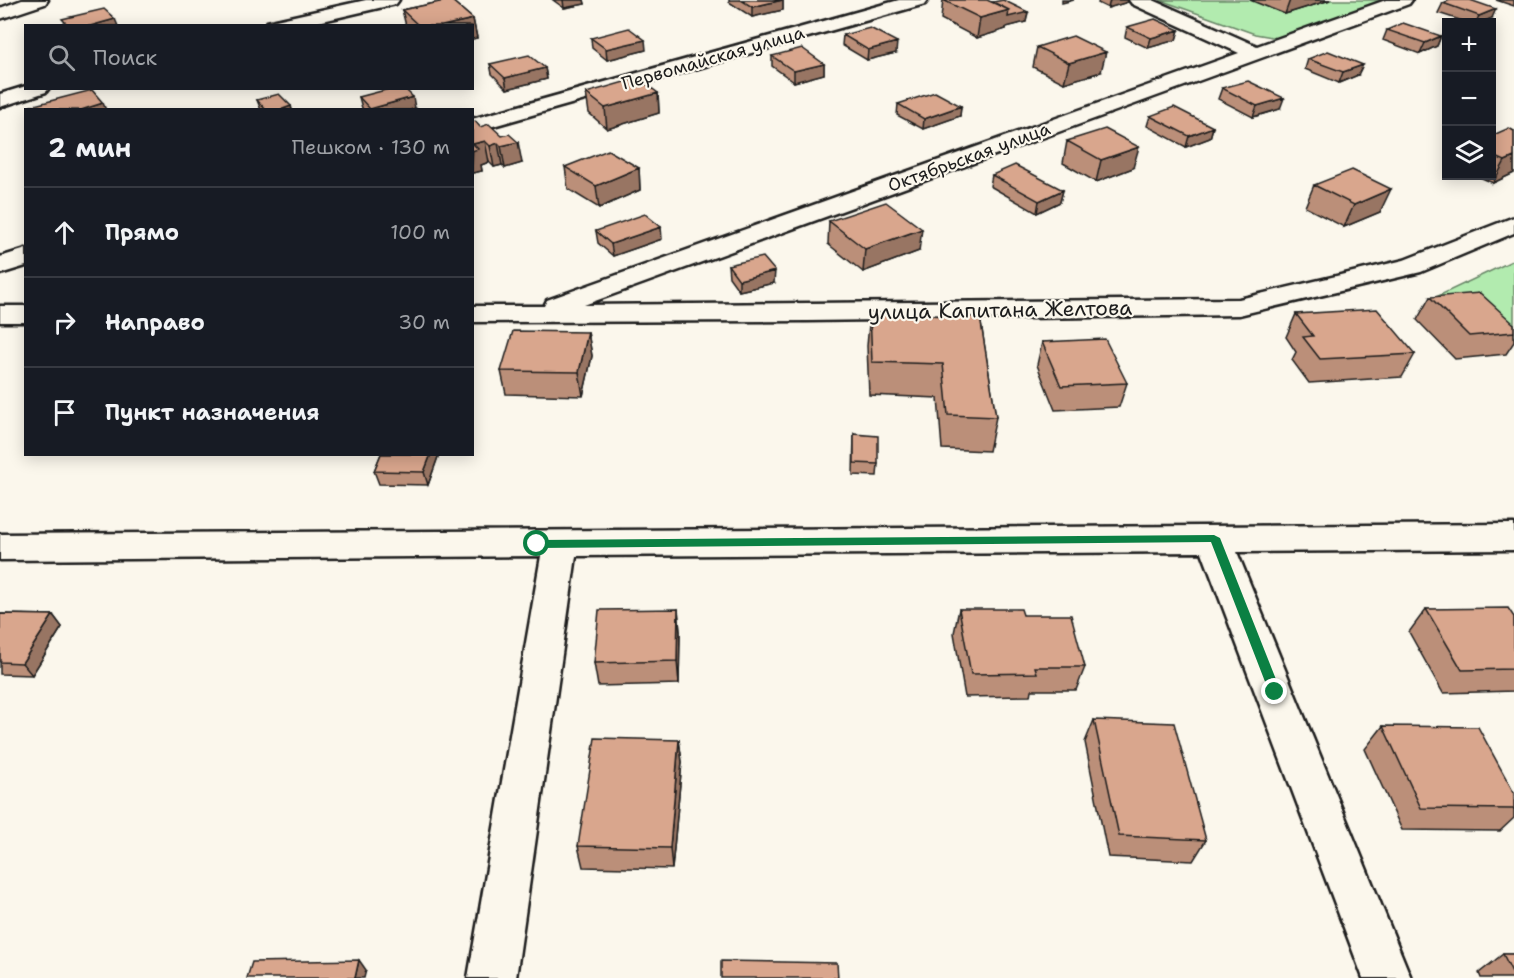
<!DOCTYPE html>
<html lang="ru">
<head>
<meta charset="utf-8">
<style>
	:root { --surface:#171b24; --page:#20242c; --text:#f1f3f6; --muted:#9ea1a6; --line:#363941 }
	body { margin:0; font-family:"Shantell Sans",sans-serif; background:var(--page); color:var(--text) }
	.controls { position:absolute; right:18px; top:18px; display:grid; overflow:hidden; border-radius:0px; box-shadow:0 3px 15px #0003 }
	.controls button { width:54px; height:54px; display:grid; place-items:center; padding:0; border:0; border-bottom:2px solid var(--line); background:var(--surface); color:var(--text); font:30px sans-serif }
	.stop { position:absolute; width:18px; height:18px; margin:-14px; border:4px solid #0b8043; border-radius:50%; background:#fff }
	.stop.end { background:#0b8043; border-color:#fff; box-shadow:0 2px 6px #0008 }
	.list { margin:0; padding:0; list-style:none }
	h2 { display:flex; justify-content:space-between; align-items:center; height:78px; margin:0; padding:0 24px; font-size:26px }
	h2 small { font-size:20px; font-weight:400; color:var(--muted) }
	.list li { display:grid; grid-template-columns:39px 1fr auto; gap:18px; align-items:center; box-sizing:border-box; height:90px; padding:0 24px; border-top:2px solid var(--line) }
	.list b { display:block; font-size:22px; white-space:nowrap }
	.list em { font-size:20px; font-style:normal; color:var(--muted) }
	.icon { flex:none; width:33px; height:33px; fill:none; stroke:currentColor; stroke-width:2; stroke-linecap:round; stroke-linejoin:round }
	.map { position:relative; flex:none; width:1514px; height:978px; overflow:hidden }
	.search { position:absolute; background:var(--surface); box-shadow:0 3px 15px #0003; left:24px; top:24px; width:450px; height:66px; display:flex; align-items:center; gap:15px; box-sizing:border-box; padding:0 21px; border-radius:0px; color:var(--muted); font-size:22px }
	.panel { position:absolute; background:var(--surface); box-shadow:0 3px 15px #0003; left:24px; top:108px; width:450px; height:348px; border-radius:0px }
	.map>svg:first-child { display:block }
	.green { fill:#b2ebaf; stroke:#678466; stroke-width:1.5 }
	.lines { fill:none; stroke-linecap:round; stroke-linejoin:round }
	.minor-casing { stroke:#1c1c1c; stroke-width:5 }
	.minor { fill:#fbf7ec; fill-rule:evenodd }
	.wall { fill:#bb8f79; stroke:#1c1c1c; stroke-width:1.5 }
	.shaded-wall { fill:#987463; stroke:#1c1c1c; stroke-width:1.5 }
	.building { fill:#d9a68d; stroke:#1c1c1c; stroke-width:1.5 }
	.route { fill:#0b8043 }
	.labels { text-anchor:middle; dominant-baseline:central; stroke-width:4.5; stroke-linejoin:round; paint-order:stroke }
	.far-street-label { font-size:18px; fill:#1c1c1c; stroke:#fbf7ec }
	.street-label { font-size:21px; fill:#1c1c1c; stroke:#fbf7ec }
</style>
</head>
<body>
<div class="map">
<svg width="1514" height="978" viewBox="0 0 1514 978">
	<rect width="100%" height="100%" fill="#fbf7ec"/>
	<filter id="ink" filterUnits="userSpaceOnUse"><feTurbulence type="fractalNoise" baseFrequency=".0167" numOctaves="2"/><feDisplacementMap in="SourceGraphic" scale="12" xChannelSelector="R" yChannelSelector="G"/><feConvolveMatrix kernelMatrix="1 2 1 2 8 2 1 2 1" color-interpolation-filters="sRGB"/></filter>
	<g filter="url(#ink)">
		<path class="green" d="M1160,0h229l-111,38 -23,-4z
			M1514,260v78l-76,-42z"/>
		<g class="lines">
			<defs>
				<path id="minor" d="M22,0h26l-3,4 -45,15v-11z
					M366,0h33l-3,4 -95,22h-36l2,-4z
					M899,0h29l-3,4 -453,128v-13z
					M1129,0h24l104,46 129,-46h26l-3,4 -825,301 655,-6 165,-39 110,-43v16l-93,39 -182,43 -431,6 -336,1v-16h72l3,-6 692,-247 -107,-49z
					M26,86v2h23l-3,4 -46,15v-13z
					M26,249v17l-26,8v-17z
					M0,306h26v16h-26z
					M1514,524v26l-277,2 174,426h-48l-161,-426 -626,4 -60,422h-48l73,-422 -541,4v-26z"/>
			</defs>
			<use href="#minor" class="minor-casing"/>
			<use href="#minor" class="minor"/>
		</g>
		<path class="wall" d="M449,0h2l22,19 4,19 -5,1v-13h-66l-4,-16z
			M553,0h31l1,4 -21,4z
			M729,0h54v10l-31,7 -23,-15z
			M943,0l50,2 35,10 -2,10 -20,5v2l-29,9 -36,-19z
			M1099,0h29v2l-20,6 -10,-5z
			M1250,0h80l-45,14z
			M1496,0h18v6z
			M1443,3l49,15 -10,4h-16l-28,-9z
			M1127,27l52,3 -3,10 -28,8 -23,-11z
			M1387,30l54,6 -4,10 -17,8 -37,-14z
			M843,35l53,18 -29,7 -25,-15z
			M591,38l55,12 -39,10 -15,-12z
			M1037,47l64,25 -37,11 -31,-16z
			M772,56l52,8v10l-30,8 -22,-16z
			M1308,59l50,16 -19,8 -34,-14z
			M490,64l55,4 2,11 -40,10 -15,-15z
			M1222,88l58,21 -27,8 -35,-18z
			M586,93h72l1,20 -52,16 -18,-16z
			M359,97l56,11 -5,2h-46l-2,-2z
			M257,100l34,6 1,4h-31z
			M898,104l63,2 -1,10 -37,13 -26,-14z
			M1150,116l63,11 -3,11 -24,9 -39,-21z
			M480,127l42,36 -17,5 -3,-3 -8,2 -5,-5 -8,3 1,6 -10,2z
			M1514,131v42l-21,10 -16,-7h14v-40z
			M1067,141l66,27 -37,14 -33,-19z
			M565,167l74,1 1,22 -41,18 -31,-19z
			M992,175l71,15 -3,12 -23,11 -47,-27z
			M1314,185l66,27 -36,15 -39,-20z
			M829,221l90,30 -56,21 -35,-28z
			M596,231l66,8 -49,17 -15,-13z
			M728,265l46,18 -35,8 -10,-14z
			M1430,297l84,27v18l-8,12 -51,5 -38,-39z
			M870,313l110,4 16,100 -7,34 -47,-2 -4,-51 -69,-3 -2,-49z
			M1296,314l119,40 -13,23 -93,6 -17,-23 4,-8 -10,-15z
			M588,332l4,24 -9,40 -77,-2 -5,-23z
			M1042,342l85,41 -8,24 -64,3 -18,-45z
			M854,434l24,30 -1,12 -24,-1z
			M381,454h58l-11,31 -49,-1 -5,-13z
			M678,609l2,23 -1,52 -81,2 -4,-23z
			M959,609l64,6 62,52 -9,23h-45l-1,6 -65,1 -11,-64z
			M1426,609l88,8v74l-71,2 -34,-61z
			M0,614l53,1 9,12 -30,48 -32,-1z
			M1094,720l112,120 -13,21 -85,-4 -23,-115z
			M1383,726l131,67v25l-14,13 -98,-1 -37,-81z
			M679,740l3,22 -10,107 -89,-2 -5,-21z
			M1503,954h11v24h-33l-2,-5z"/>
		<path class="shaded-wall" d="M563,0h21l1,4 -21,4z
			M783,0v10l-31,7v-10z
			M1062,0h12l-12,3z
			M1110,0h18v2l-20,6z
			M1290,0h40l-45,14z
			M1496,9l-4,9 -10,4h-6l3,-6z
			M1009,10l19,2 -2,10 -20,5v2l-29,9 3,-20z
			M115,19l3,7h-28z
			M473,19l4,19 -5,1v-13h-30z
			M1179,30l-3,10 -28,8 3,-10z
			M1441,36l-4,10 -17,8 5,-11z
			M645,40l1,10 -39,10 -1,-11z
			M897,42l-1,11 -29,7 1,-10z
			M1106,52l-5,20 -37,11 5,-20z
			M824,64v10l-30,8v-11z
			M1363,65l-5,10 -19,8 4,-11z
			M545,68l2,11 -40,10 -2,-11z
			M658,93l1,20 -52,16 -2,-21z
			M413,97l2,11 -5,2h-40v-1z
			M1284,98l-4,11 -27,8 4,-11z
			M103,103l3,7h-25z
			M291,106l1,4h-12z
			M961,106l-1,10 -37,13 1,-10z
			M1213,127l-3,11 -24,9 3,-11z
			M485,141l4,21 -8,3 1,6 -10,2 1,-29z
			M518,142l4,21 -17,5 -4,-22z
			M498,143l4,22 -8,2 -4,-21z
			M1139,147l-6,21 -37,14 5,-22z
			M1514,157v16l-21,10 12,-22z
			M639,168l1,22 -41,18 -3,-22z
			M1391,189l-11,23 -36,15 10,-22z
			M1063,190l-3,12 -23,11 2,-12z
			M661,227l1,12 -49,17 -2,-12z
			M922,229l-3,22 -56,21 2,-23z
			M775,271l-1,12 -35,8v-11z
			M588,332l4,24 -9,40 -4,-24z
			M431,454h8l-11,31 -4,-13z
			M678,609l2,23 -1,52 -2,-23z
			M53,615l9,12 -30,48 -10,-12z
			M679,740l3,22 -10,107 -2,-21z
			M359,960l7,10 -2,8h-9z"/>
		<path class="building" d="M449,0h2l22,19 -31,7h-23l-17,-16z
			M741,0h41l-30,7z
			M943,0h44l22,10 -29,8z
			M1003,0l25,12 -20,5 1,-7 -16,-8z
			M1451,0h19l26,9 -17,7 -36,-13z
			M104,9l11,10 -25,7h-21l-7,-7z
			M1155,19l24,11 -28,8 -24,-11z
			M1403,23l38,13 -16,7 -38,-13z
			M629,28l16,12 -39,9 -15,-11z
			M870,28l27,14 -29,8 -25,-15z
			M1073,36l33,16 -37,11 -32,-16z
			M802,48l22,16 -30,7 -22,-15z
			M1328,51l35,14 -20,7 -35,-13z
			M529,55l16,13 -40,10 -15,-14z
			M638,78l20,15 -53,15 -19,-15z
			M1248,81l36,17 -27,8 -35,-18z
			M393,88h11l9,9 -43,12 -11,-12z
			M92,90l11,13 -22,7h-47l-3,-4z
			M935,92l26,14 -37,13 -26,-15z
			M279,94l12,12 -11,4h-14l-9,-10z
			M1174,107l39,20 -24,9 -39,-20z
			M475,121l5,6 9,-3 13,12 7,-2 9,8 -17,4 -3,-3 -8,3 -5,-5 -12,3 5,5 -6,2v-29z
			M1509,128l5,3v26l-9,4 -14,-6v-19z
			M1105,129l34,18 -38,13 -34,-19z
			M608,150l31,18 -43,18 -31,-19z
			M1015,165l48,25 -24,11 -47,-26z
			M1352,170l39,19 -37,16 -40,-20z
			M886,202l36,27 -57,20 -36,-28z
			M645,214l16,13 -50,17 -15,-13z
			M763,257l12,14 -36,9 -11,-15z
			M1480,293l34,31v8l-45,4 -39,-39z
			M1377,309l38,45 -95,5 -17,-22 10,-1 -17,-22z
			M870,313l110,4 16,100 -48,-2 -5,-51 -71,-2z
			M513,331l75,1 -9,40 -78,-1z
			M1105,339l22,44 -66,3 -19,-44z
			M854,434l24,2v28l-24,-1z
			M381,454h50l-7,18 -50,-1z
			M1508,608l6,9v52l-52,1 -36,-61z
			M678,609l-1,52 -83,2 5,-53z
			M959,609h62l2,6h48l14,52h-50l2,6 -66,1z
			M0,614l53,1 -31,48 -22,-1z
			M1094,720l80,3 32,117 -87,-4z
			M1383,726l95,1 36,66v16l-93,-1z
			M595,738l84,2 -9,108 -92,-2z
			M1503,954h11v22z
			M359,960l-4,18h-108l5,-16z
			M721,961l116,2 1,15h-117z"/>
	</g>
	<path class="route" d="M1214,535l6,3 61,154 -2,4 -4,1 -6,-5 -58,-150 -674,6 -5,-4 5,-4z"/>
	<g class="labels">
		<g class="far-street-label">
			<text transform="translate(713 58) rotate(-16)">Первомайская улица</text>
			<text transform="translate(969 157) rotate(-20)">Октябрьская улица</text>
		</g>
		<g class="street-label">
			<text transform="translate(1000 310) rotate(-1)">улица Капитана Желтова</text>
		</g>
	</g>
</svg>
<div class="controls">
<button>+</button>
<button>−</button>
<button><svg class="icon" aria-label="layers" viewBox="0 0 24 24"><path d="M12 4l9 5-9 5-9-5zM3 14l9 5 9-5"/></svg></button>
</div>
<div class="stop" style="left:537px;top:544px"></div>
<div class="stop end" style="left:1275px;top:692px"></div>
<div class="search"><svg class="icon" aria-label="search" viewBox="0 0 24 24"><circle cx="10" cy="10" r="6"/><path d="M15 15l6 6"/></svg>Поиск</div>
<section class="panel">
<h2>2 мин<small>Пешком · 130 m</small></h2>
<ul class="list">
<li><svg class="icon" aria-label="ahead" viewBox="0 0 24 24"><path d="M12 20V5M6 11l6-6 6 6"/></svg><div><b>Прямо</b></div><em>100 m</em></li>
<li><svg class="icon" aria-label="right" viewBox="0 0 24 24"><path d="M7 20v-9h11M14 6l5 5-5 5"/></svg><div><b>Направо</b></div><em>30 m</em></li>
<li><svg class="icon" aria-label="arrive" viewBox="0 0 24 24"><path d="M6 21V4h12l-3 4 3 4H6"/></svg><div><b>Пункт назначения</b></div></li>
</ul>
</section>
</div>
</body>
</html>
